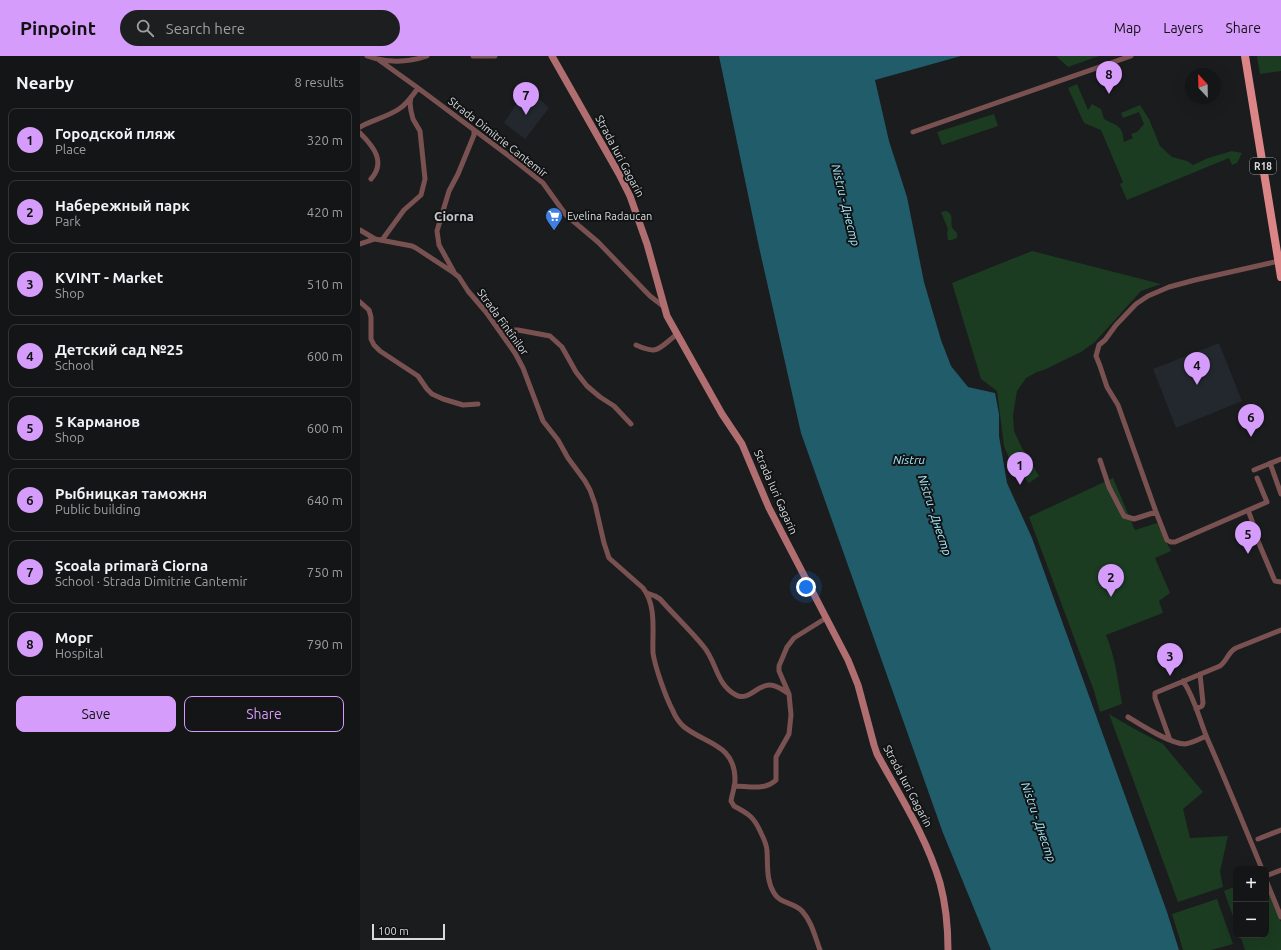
<!DOCTYPE html>
<html lang="en">
<head>
<meta charset="utf-8">
<style>
	:root { --surface:#141516; --page:#1d1e1f; --text:#f1f3f6; --muted:#9d9fa1; --line:#333435; --accent:#d59cfb }
	body { margin:0; font-family:Ubuntu,sans-serif; background:var(--page); color:var(--text) }
	.controls { position:absolute; right:12px; bottom:12px; display:grid; overflow:hidden; border-radius:8px; box-shadow:0 4px 16px #0002 }
	.controls button { width:36px; height:36px; display:grid; place-items:center; padding:0; border:0; border-bottom:1px solid var(--line); background:var(--surface); color:var(--text); font:20px sans-serif }
	.compass { position:absolute; left:825px; top:12px; width:36px; height:36px; border-radius:50%; background:var(--surface); box-shadow:0 4px 16px #0002; rotate:338deg }
	.scale { position:absolute; left:12px; bottom:10px; width:73px; box-sizing:border-box; padding-left:4px; border:2px solid #d8dadb; border-top:0; font-size:11px; line-height:14px; white-space:nowrap; color:#d8dadb; -webkit-text-stroke:3px #111315; paint-order:stroke }
	.you { position:absolute; left:446px; top:531px; width:14px; height:14px; margin:-10px; border:3px solid #fff; border-radius:50%; background:#1a73e8; box-shadow:0 0 0 6px #1a73e833 }
	.badge { display:grid; place-items:center; width:26px; height:26px; border-radius:50%; background:var(--accent); color:#111; font-size:13px; font-weight:700 }
	.pin { position:absolute; translate:-50% -33px; filter:drop-shadow(0 1px 2px #0008) }
	.pin::after { content:''; position:absolute; top:21px; width:14px; height:12px; background:inherit; clip-path:polygon(0 0,100% 0,50% 100%) }
	.list { margin:0; padding:0; list-style:none }
	h2 { display:flex; justify-content:space-between; align-items:center; height:52px; margin:0; padding:0 16px; font-size:17px }
	h2 small { font-size:13px; font-weight:400; color:var(--muted) }
	.list li { display:grid; grid-template-columns:26px 1fr auto; gap:12px; align-items:center; box-sizing:border-box; height:64px; margin:0 8px 8px; padding:0 8px; border:1px solid var(--line); border-radius:8px }
	.list b { display:block; font-size:15px; white-space:nowrap }
	.list p { margin:0; font-size:13px; white-space:nowrap; color:var(--muted) }
	.list em { font-size:13px; font-style:normal; color:var(--muted) }
	.actions { display:flex; gap:8px; padding:12px 16px }
	.actions a { flex:1; padding:9px 0; border:1px solid var(--accent); border-radius:8px; text-align:center; font-size:14px; color:var(--accent) }
	.actions .main { background:var(--accent); color:#111 }
	.icon { flex:none; width:22px; height:22px; fill:none; stroke:currentColor; stroke-width:2; stroke-linecap:round; stroke-linejoin:round }
	.map { position:relative; flex:none; width:921px; height:894px; overflow:hidden }
	header { display:flex; align-items:center; gap:24px; box-sizing:border-box; height:56px; padding:0 20px; background:var(--accent); color:#111 }
	header strong { font-size:19px }
	nav { display:flex; gap:22px; margin-inline-start:auto; font-size:14px }
	.search { width:280px; height:36px; background:var(--page); display:flex; align-items:center; gap:10px; box-sizing:border-box; padding:0 14px; border-radius:22px; color:var(--muted); font-size:15px }
	main { display:flex }
	aside { flex:1; background:var(--surface) }
	.map>svg:first-child { display:block }
	.built { fill:#22282e }
	.green { fill:#1b3c21 }
	.water { fill:#205c6a }
	.lines { fill:none; stroke-linecap:round; stroke-linejoin:round }
	.street { stroke:#7a5151; stroke-width:5 }
	.secondary { stroke:#b16e70; stroke-width:7 }
	.primary { stroke:#db8587; stroke-width:8 }
	.labels { text-anchor:middle; dominant-baseline:central; stroke-width:4; stroke-linejoin:round; paint-order:stroke }
	.shield { fill:#111315; stroke:#9c9ea0; stroke-width:1 }
	.shield-label { font-size:10px; font-weight:bold; fill:#d8dadb }
	.street-label { font-size:11px; fill:#d8dadb; stroke:#111315 }
	.poi-label { font-size:11px; fill:#d8dadb; stroke:#111315; text-anchor:start }
	.water-label { font-size:12px; font-style:italic; fill:#a3ebfe; stroke:#111315 }
	.quarter-label { font-size:13px; font-weight:bold; fill:#c6c9cc; stroke:#111315 }
</style>
</head>
<body>
<header>
<strong>Pinpoint</strong>
<div class="search"><svg class="icon" aria-label="search" viewBox="0 0 24 24"><circle cx="10" cy="10" r="6"/><path d="M15 15l6 6"/></svg>Search here</div>
<nav><a>Map</a><a>Layers</a><a>Share</a></nav>
</header>
<main>
<aside>
<h2>Nearby<small>8 results</small></h2>
<ul class="list">
<li><span class="badge">1</span><div><b>Городской пляж</b><p>Place</p></div><em>320 m</em></li>
<li><span class="badge">2</span><div><b>Набережный парк</b><p>Park</p></div><em>420 m</em></li>
<li><span class="badge">3</span><div><b>KVINT - Market</b><p>Shop</p></div><em>510 m</em></li>
<li><span class="badge">4</span><div><b>Детский сад №25</b><p>School</p></div><em>600 m</em></li>
<li><span class="badge">5</span><div><b>5 Карманов</b><p>Shop</p></div><em>600 m</em></li>
<li><span class="badge">6</span><div><b>Рыбницкая таможня</b><p>Public building</p></div><em>640 m</em></li>
<li><span class="badge">7</span><div><b>Școala primară Ciorna</b><p>School · Strada Dimitrie Cantemir</p></div><em>750 m</em></li>
<li><span class="badge">8</span><div><b>Морг</b><p>Hospital</p></div><em>790 m</em></li>
</ul>
<div class="actions"><a class="main">Save</a><a>Share</a></div>
</aside>
<div class="map">
<svg width="921" height="894" viewBox="0 0 921 894">
	<rect width="100%" height="100%" fill="#1a1c1e"/>
	<path class="built" d="M167,31l22,21 -24,31 -21,-16z
		M859,287l23,58 -66,27 -23,-59z"/>
	<path class="green" d="M696,0h43l-31,11z
		M897,0h24v15l-21,3z
		M717,28l11,26 4,-6 9,5 3,10c15,8 18,6 20,23l9,-4 -2,-4 6,-2 7,-8 -5,-12 -16,6 -2,-5 19,-8 9,14 11,27 12,11 15,4 6,4 15,-7 24,-7 10,2 -5,10 -5,2 -3,-7 -102,42 -7,-16 3,-2 -22,-52 -17,-7 -16,-35z
		M634,58l4,12 -56,19 -5,-13z
		M586,155c12,6 -1,13 11,22v5l-5,2h-4l-1,-7 1,-4 -7,-17z
		M672,195l129,33 -20,7 -46,51 -14,10 -35,17 -9,3 -11,6 -9,13 -4,24 1,16 8,17 17,28 -10,7 -18,-20 -7,-17 -7,-55 -16,-12 -29,-96z
		M753,422l22,52 22,-7 14,28 -16,7 15,35 -11,8 4,12 -57,22c9,21 12,46 16,69l-22,8 -6,-21 -65,-174z
		M749,658l22,13 32,17 40,48 -20,17 7,29 38,-2 -8,35 3,16 -45,15z
		M906,829l15,37v28h-36l-5,-15h26z
		M876,830v39l-12,-34z
		M857,843l16,45 -22,6h-28l-11,-36z"/>
	<path class="water" d="M359,0h242l-86,24 14,61 18,56 17,85 17,58 10,26 17,21 27,6 4,21v22l8,47 25,55 135,374 12,38h-188l-48,-117 -142,-400 -42,-186z"/>
	<g class="lines">
		<path class="street" d="M7,0c20,7 40,7 60,0
			M113,0h22
			M19,4l39,28 87,65 33,26 5,4 23,32 32,27 52,54 13,10
			M0,71c12,-7 27,-10 39,-18 8,-5 14,-14 19,-21
			M553,76l218,-76
			M0,77c14,14 26,29 11,46
			M0,174l15,9 37,7 4,2 38,25 5,4 9,14 18,21 29,41 8,15 20,53 15,19 10,18 17,23 5,9 5,14 9,39 5,15 34,30c14,18 9,44 10,65 2,14 13,45 20,58 2,5 6,11 10,15 21,18 52,17 52,54 0,7 -3,14 -4,21l3,5c15,8 20,11 27,27 3,6 6,12 6,18 1,14 -1,29 7,42 6,11 20,9 28,18 10,11 13,26 18,39
			M22,184l22,-30 17,-15 4,-16 -5,-48 -7,-12 -2,-8 -1,-8 1,-6
			M0,188l15,-5
			M94,216l-15,-27 -2,-14 12,-40 9,-17 16,-39v-4
			M0,246l9,8 2,7v22l3,6 6,6 38,25 9,13 5,5 11,5 20,6 15,-1
			M139,274h19l32,6 12,11 14,25 11,14 13,11 14,9 17,18
			M276,289c22,10 22,4 40,-10
			M740,404l9,27 15,29 10,3 22,-7
			M910,407l11,31
			M894,414l27,-11
			M897,422l10,24 -92,40h-4l-4,-2 -11,-28 -38,-107 -11,-18 -7,-21 -4,-10 3,-11 6,-5 11,-15 20,-21 12,-8 21,-9 26,-7 84,-19
			M888,454l7,19v5l19,45 1,2 6,1
			M287,537l8,3 5,3c14,16 30,31 44,48 13,16 12,37 32,48 12,7 22,-11 34,-10 7,0 13,5 19,9
			M823,625c12,17 16,38 24,57 19,43 37,87 55,131
			M836,653l6,-3 1,-3 -3,-29
			M768,661c13,8 42,27 57,27 7,-1 15,-5 21,-8
			M810,684l-15,-42v-5l65,-27c7,-5 8,-14 16,-18l45,-18
			M374,730c14,0 31,5 42,-6v-23l13,-23 2,-19 -2,-21 -10,-23v-5l8,-19 7,-9 32,-20
			M898,783l23,-9
			M906,820l15,-6
			M906,824l15,37"/>
		<path class="secondary" d="M192,0l67,118 11,22 17,48 20,72 55,98 20,30 27,64 79,152 10,25 16,60 3,9c23,42 50,84 63,129 6,22 8,45 8,67"/>
		<path class="primary" d="M885,0l36,221"/>
	</g>
	<defs>
		<symbol id="supermarket-pin" viewBox="-11 -11 22 30"><path d="M0 17L-7.5 6A9.5 9.5 0 1 1 7.5 6Z" fill="#3f7fe0" stroke="#111315"/><path d="M-6-5.5h2.5l.6 2H6L4.5 2H-2.5L-4.4-4H-6ZM-1.5 3.2a1.3 1.3 0 1 0 .1 0ZM3 3.2a1.3 1.3 0 1 0 .1 0Z" fill="#fff"/></symbol>
	</defs>
	<g fill-rule="evenodd">
		<use href="#supermarket-pin" x="184" y="150" width="20" height="27"/>
	</g>
	<g class="labels">
		<rect class="shield" x="890" y="102" width="26" height="16" rx="3"/>
		<g class="shield-label">
			<text x="903" y="110">R18</text>
		</g>
		<g class="street-label">
			<text transform="translate(138 81) rotate(38)">Strada Dimitrie Cantemir</text>
			<text transform="translate(260 100) rotate(62)">Strada Iuri Gagarin</text>
			<text transform="translate(143 266) rotate(54)">Strada Fîntînilor</text>
			<text transform="translate(416 436) rotate(66)">Strada Iuri Gagarin</text>
			<text transform="translate(548 730) rotate(62)">Strada Iuri Gagarin</text>
		</g>
		<g class="poi-label">
			<text x="207" y="160">Evelina Radaucan</text>
		</g>
		<g class="water-label">
			<text transform="translate(486 149) rotate(76)">Nistru - Днестр</text>
			<text x="549" y="403">Nistru</text>
			<text transform="translate(575 459) rotate(72)">Nistru - Днестр</text>
			<text transform="translate(679 766) rotate(71)">Nistru - Днестр</text>
		</g>
		<g class="quarter-label">
			<text x="94" y="160">Ciorna</text>
		</g>
	</g>
</svg>
<div class="controls">
<button>+</button>
<button>−</button>
</div>
<svg class="compass" viewBox="-18 -18 36 36"><path d="M0-13l5 13h-10z" fill="#e53935"/><path d="M0 13l5-13h-10z" fill="#9d9fa1"/></svg>
<div class="scale">100 m</div>
<div class="you"></div>
<div class="pin badge" style="left:660px;top:429px">1</div>
<div class="pin badge" style="left:751px;top:541px">2</div>
<div class="pin badge" style="left:810px;top:620px">3</div>
<div class="pin badge" style="left:837px;top:329px">4</div>
<div class="pin badge" style="left:888px;top:498px">5</div>
<div class="pin badge" style="left:891px;top:381px">6</div>
<div class="pin badge" style="left:166px;top:59px">7</div>
<div class="pin badge" style="left:749px;top:38px">8</div>
</div>
</main>
</body>
</html>
